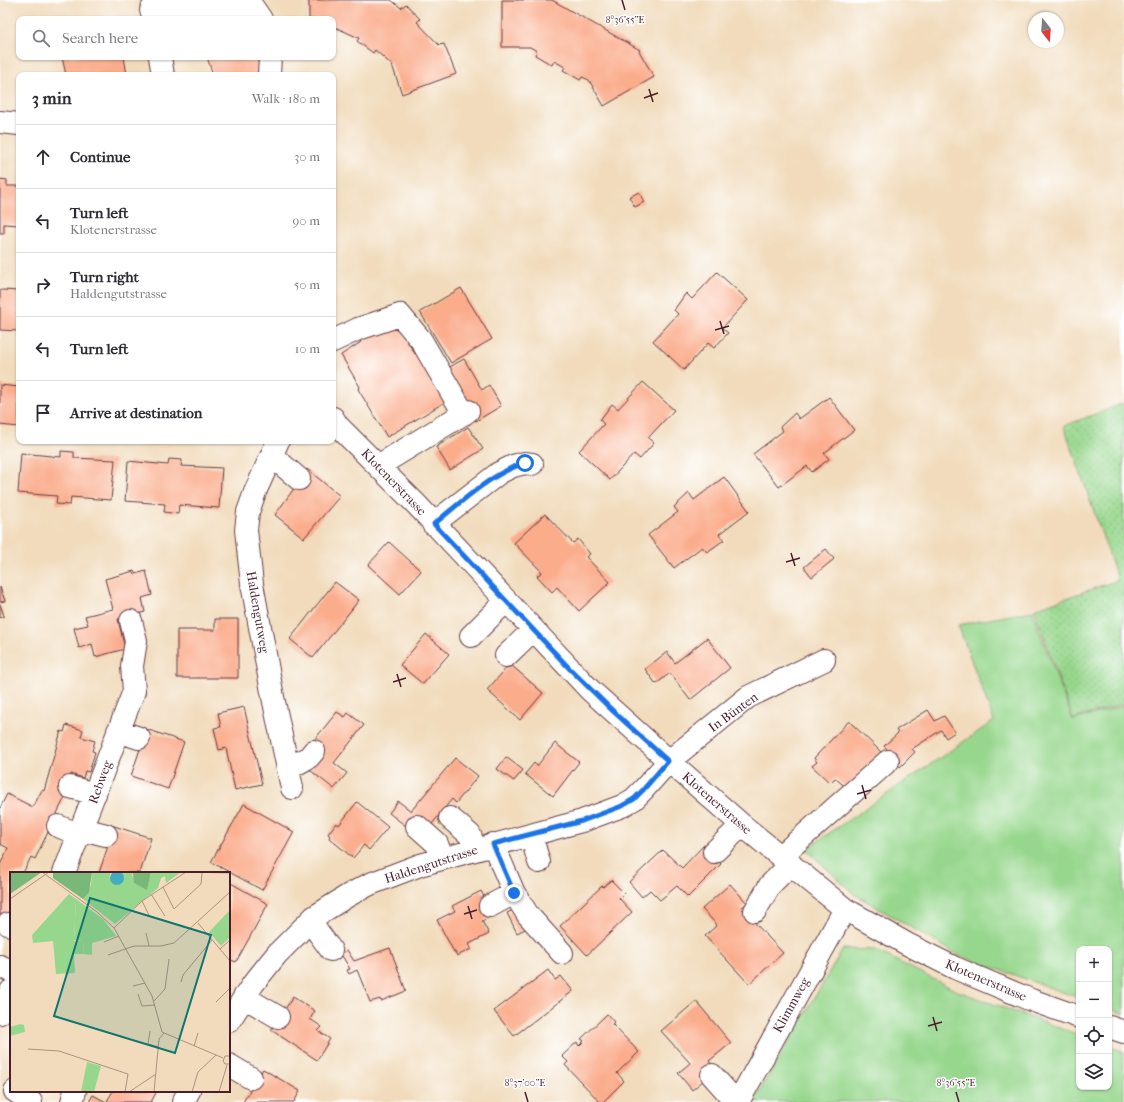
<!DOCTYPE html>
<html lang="en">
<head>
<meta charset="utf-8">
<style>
	:root { --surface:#fff; --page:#f7f7f7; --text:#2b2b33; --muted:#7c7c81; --line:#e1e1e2 }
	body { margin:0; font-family:"IM FELL French Canon",serif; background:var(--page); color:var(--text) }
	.controls { position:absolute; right:12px; bottom:12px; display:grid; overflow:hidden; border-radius:8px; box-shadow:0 1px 3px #0004 }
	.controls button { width:36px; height:36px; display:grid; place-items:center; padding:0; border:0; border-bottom:1px solid var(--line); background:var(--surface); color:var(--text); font:20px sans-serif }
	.compass { position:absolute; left:1028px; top:12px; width:36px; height:36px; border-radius:50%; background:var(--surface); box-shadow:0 1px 3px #0004; rotate:163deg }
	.stop { position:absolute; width:12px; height:12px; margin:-9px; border:3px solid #1a73e8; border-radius:50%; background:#fff }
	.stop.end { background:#1a73e8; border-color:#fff; box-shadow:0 1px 4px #0008 }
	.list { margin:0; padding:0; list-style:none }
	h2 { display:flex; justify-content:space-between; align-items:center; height:52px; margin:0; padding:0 16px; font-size:17px }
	h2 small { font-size:13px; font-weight:400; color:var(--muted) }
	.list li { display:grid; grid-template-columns:26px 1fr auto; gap:12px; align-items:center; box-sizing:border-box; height:64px; padding:0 16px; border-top:1px solid var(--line) }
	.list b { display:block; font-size:15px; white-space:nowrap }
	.list p { margin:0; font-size:13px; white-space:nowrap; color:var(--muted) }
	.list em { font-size:13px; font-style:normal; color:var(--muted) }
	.icon { flex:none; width:22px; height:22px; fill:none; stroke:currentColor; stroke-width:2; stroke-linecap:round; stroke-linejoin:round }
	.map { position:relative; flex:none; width:1124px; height:1102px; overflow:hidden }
	.search { position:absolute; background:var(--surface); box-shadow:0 1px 3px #0004; left:16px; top:16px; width:320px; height:44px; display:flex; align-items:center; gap:10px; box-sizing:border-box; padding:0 14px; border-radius:8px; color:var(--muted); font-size:15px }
	.panel { position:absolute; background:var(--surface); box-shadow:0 1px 3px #0004; left:16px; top:72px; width:320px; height:372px; border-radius:8px }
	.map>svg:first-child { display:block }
	.grass { fill:#97d78d; stroke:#707b5c }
	.garden { fill:url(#garden-dots); stroke:#707b5c }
	.building { fill:#faac8b }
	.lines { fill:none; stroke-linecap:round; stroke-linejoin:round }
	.minor-casing { stroke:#633b41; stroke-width:24 }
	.minor { stroke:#fff; stroke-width:22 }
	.route { stroke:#1a73e8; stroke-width:5 }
	.ticks { fill:none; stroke:#4a1f2b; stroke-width:1.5 }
	.labels { text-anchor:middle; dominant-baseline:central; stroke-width:3; stroke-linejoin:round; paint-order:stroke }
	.street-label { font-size:13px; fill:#4a1f2b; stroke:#fff }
	.inset-road { fill:none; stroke:#ae9082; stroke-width:1 }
	.view { fill:#0f766e; fill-opacity:0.15; stroke:#0f766e; stroke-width:2 }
	.inset-edge { fill:none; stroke:#4a1f2b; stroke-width:2 }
	.ticks-label { font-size:10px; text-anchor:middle; fill:#4a1f2b; stroke:#fff; stroke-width:3; stroke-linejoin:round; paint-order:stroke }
</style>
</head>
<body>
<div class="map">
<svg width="1124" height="1102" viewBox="0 0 1124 1102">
	<defs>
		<pattern id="garden-dots" width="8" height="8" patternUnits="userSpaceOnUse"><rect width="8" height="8" fill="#97d78d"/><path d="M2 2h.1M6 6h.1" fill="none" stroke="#84b87a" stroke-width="1.8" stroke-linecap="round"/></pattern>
	</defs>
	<rect width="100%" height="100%" fill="#fff"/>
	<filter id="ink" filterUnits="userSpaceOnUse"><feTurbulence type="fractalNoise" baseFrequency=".025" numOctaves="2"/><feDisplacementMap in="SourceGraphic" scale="8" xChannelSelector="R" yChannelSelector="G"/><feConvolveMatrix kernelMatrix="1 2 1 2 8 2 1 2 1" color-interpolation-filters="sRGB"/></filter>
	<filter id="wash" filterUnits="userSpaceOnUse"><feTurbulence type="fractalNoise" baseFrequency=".012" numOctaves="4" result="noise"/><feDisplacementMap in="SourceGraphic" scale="16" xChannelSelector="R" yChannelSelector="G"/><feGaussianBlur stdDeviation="0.9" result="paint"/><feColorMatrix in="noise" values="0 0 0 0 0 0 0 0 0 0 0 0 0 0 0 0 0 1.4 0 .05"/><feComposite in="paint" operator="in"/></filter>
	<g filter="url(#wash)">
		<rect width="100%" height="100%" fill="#f1dbbc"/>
		<path class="grass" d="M1032,611l41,109 51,-14v308l-15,-6v-59h-30v49l-121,-43 -104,-61 -48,-45 188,-128 -36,-96z
			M843,949l32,1 80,40 124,45v52h30v-41l15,6v50h-371z"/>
		<path class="garden" d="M1124,403v301l-51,15 -39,-110 84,-29 -54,-154z"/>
		<g id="blocks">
			<path class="building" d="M309,0h82l10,8 5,-4 14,15 -3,3 22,23 5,-1 12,30 -54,20 -10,-29 -17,-15 -2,3 -16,-12 2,-3 -22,-10 -4,1v-10h-24z
				M502,0h50l88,50 -1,1 15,26 -50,29 -15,-26 -7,-3 -2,3 -17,-10 2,-3 -11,-6 -2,4 -17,-10 2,-4 -7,-4h-28z
				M242,10l12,9h-39z
				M62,57h62l3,18h-61z
				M207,57h52l6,18h-52z
				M0,179l7,1v6h12v39l-15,-1v9h-4z
				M639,192l5,10 -9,5 -6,-10z
				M717,272l31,28 -26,28 6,5 -14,15 -6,-5 -24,27 -31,-29 25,-27 -4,-4 12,-17 6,6z
				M461,288l31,51 -41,24 -31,-51z
				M2,290l17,1v40l-19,-1v-39z
				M396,322l19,32 6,-3 29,48 -63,38 -29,-48 2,-2 -19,-32 20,-13 -3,-5z
				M464,359l18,31 7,-5 12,21 -25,15 -30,-52z
				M643,382l31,28 -26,28 6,5 -14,16 -6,-5 -24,26 -31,-29 25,-27 -4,-4 12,-16 6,5z
				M0,385l19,2v40l-19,-2z
				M829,397l25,33 -30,23 5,6 -17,13 -5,-6 -28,21 -26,-33 30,-23 -3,-4 15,-14 4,6z
				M468,427l15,22 -33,21 -14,-23z
				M61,451l13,1v6l41,2 -4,40 -40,-3 -1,8 -14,-1 1,-8 -39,-3 3,-40 40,4z
				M169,459l13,1 -1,6 41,2 -3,40 -40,-3 -1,9 -14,-2 1,-8 -40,-3 3,-40 40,4z
				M307,469l33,27 -36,42 -29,-23 20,-28 -1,-1z
				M724,477l25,34 -30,23 5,6 -17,12 -5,-5 -28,21 -26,-33 30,-23 -4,-5 15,-14 5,7z
				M545,514l28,29 5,-4 12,15 -4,3 24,25 -31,29 -22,-24 -5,5 -15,-16 5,-4 -28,-29z
				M389,542l32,29 -21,23 -32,-29z
				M826,549l8,10 -22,18 -8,-10z
				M134,571l1,3 11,-3 6,24 -10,3 3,14 -27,7 7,30 -30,8 -3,-13 -13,4 -5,-20 14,-3 -3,-9 28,-7 -8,-30z
				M335,582l24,18 -46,58 -23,-19z
				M0,587l5,14 -5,1z
				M0,604l4,12 -4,2z
				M215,619h23v59h-61v-48h38z
				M426,634l23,20 -26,30 -23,-19z
				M707,638l23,30 -40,32 -20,-27 -14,11 -11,-15 22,-17 8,11z
				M510,664l33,29 -23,27 -33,-30z
				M244,707l18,77 -27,6 -9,-42 -7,2 -5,-22 7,-1 -3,-14z
				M928,710l7,11 9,-5 11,16 -9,6 -5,-8 -29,19 3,3 -15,15 -12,-13 2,-2 -6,-6 14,-13 -2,-3z
				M337,712l8,5 3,-4 16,12 -30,38 13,10 -13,16 -24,-19 12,-16 -12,-9z
				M849,721l33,32 -33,37 -14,-12 -5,5 -18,-17 5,-4 -3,-4z
				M66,725l17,5 -2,7 14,4 -3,10 3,1 -6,20 -4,-1 -2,7 -12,-4 -6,23 -30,62 -4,-2 -8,16h-12v34l-11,20v-62l8,-17 -8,-4v-36l7,-14 26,13 9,-17 2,1 17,-60 3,1z
				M143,728l41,14 -16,47 -37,-13 9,-27 -4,-1z
				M555,743l24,19 -26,34 -28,-22 9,-11 3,3z
				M506,757l17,13 -9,11 -17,-12z
				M455,758l23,18 -22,27 -4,-4 -24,30 -17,1 -22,-17 9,-12 13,10z
				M357,802l31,25 -19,23 -5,-5 -11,13 -24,-20 1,-2 -2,-2 8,-11 3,2z
				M244,804l50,28 -32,58 -51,-28z
				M111,825l40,13 -11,35h-41l9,-27 -4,-1z
				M704,845l17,19 -33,33 -11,-11 -17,14 -10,-10 -8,7 -13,-15 34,-32 19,18z
				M611,880l13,13 -5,5 13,14 -45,43 -27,-29 42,-40 1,1z
				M229,882l39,22 -32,58 -7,-3z
				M730,884l17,19 -6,5 42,45 -34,31 -44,-48 12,-11 -15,-16z
				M481,891l13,24 -12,6 7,13 -20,10 2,5 -14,7 -2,-4h-1l-17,-32 18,-9 -3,-5z
				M517,908l10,20 -10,5 -10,-20z
				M390,948l16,43 -25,10 -1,-2 -10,3 -13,-32 -8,4 -2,-4 3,-1 -9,-15 6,-4 7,11z
				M548,970l7,10 6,-4 12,15 -59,45 -20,-25z
				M293,997l22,14 -5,8 12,8 -4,4 12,8 -13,21 -46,-30z
				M696,1001l35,42 -22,18 7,9 -24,20 -14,-17 12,-10 -29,-32z
				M607,1014l7,8 -2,2 27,28 -22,21 7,8 -21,21h-3l-35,-37 3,-3 -6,-6 15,-14 2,4 5,-5 -3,-2z
				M263,1069l37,22 -6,11h-51z
				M113,1091h44l-6,11h-41l-3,-1z
				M93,1095l13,7h-17z"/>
		</g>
	</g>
	<g filter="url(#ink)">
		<use href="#blocks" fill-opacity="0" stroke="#633b41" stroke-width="1"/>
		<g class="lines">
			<defs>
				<path id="minor" d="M151,10l32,-3 69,-1 9,13
					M160,57l3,18
					M269,75l1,-18
					M0,122l19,2
					M333,341l25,-12 42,-14 21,25 43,74
					M333,418l5,8 79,79 173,185 79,71 73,64 103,84 62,35 48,24 76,32 48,17
					M278,441l-23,51 -7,20 -2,18 6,54 21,113 19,91
					M271,457l8,5 20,17
					M378,466l90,-55
					M433,524l66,-51 14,-7 12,-3 7,1
					M471,636l35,-35
					M506,656l27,-26
					M118,731l21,7
					M288,769l21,-12 5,-6
					M70,787l25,7
					M450,818l20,17 5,15
					M58,826l22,9
					M417,826l20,18 5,14
					M82,829l24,6
					M531,835l8,27
					M493,844l21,49 14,22 34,38
					M714,852l28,-27
					M781,856l107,-95
					M64,873l70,-182 -2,-25 4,-25 -5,-20
					M490,906l24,-13
					M755,911l15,-26 21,-21
					M310,921l21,29
					M8,924l3,1
					M0,966l11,5
					M244,997l34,20
					M0,1013l11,-22
					M229,1021l24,-37 24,-30 37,-37 35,-22 21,-11 50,-19 162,-44 40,-15 12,-7 9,-9 26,-29 79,-64 76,-37
					M1109,1027l15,5
					M229,1065l22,13
					M712,1075l24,27
					M15,1091l16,11
					M72,1102l3,-11
					M183,1102l6,-11
					M738,1102l107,-193"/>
			</defs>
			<use href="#minor" class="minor-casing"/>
			<use href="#minor" class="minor"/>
		</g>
	</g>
	<g class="lines" filter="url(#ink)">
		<path class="route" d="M514,893l-21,-49 89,-23 40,-15 12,-7 9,-9 25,-29 -54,-49 -44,-43 -136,-145c26,-21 59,-52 91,-61"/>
	</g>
	<path class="ticks" d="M622,0l3,10M649,89l4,13M644,98l14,-5M720,321l4,13M715,330l14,-4M791,553l4,13M786,562l14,-4M397,674l4,13M393,682l13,-4M862,785l4,14M857,794l14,-4M468,906l4,13M464,914l13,-4M933,1017l4,14M928,1026l14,-4M525,1092l3,10M956,1092l3,10"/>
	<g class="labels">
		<g class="street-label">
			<text transform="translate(394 482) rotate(46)">Klotenerstrasse</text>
			<text transform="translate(258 612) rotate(80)">Haldengutweg</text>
			<text transform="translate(733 712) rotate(-36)">In Bünten</text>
			<text transform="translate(100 782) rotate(-70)">Rebweg</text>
			<text transform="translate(717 803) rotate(41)">Klotenerstrasse</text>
			<text transform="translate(431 864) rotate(-18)">Haldengutstrasse</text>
			<text transform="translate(986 980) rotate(23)">Klotenerstrasse</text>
			<text transform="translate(791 1005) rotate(-61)">Klimmweg</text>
		</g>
	</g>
	<g transform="translate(10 872)">
		<rect width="220" height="220" fill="#f1dbbc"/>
		<path d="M82,0h19l-2,5 14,1 -2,-6h12l-1,4 15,13 4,-17h30l-15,11 -1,-7 -4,2 -3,10 -43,36 -32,-25 8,-14zM66,27l27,20 13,17 -24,7v12l-8,-1 -1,-13 -9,-1zM220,38v27l-9,9 -12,-14zM10,152l4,1 1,7 -15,4v-9zM77,190l14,4 -7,26h-13z" fill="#97d78d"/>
		<path d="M0,0h32l-32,22zM43,0h39l-3,20 -6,7 -30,-21zM123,0h18l-4,18 -13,-7z" fill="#79b878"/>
		<path d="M59,22l7,5 -2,42h9l1,13h-10l1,19 -19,1 -3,-33 -20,2 -1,-8z" fill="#97d78d"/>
		<path d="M100 6a7 7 0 1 1 14 0a7 7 0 1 1-14 0Z" fill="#42acc1"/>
		<path class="inset-road" d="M32,0l55,40 17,16 38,68 10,36 61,26M179,0l41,1M153,15l11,22 27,-25 1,-11M141,22l14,22M0,27l39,-27M132,29l7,14M188,51l32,38M104,56l28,-27 44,-29M136,61l3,13M94,70l15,-6M210,77l9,-8M98,83l26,-9h27l13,-3 56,-51M171,110l2,-7 29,-35M123,114l12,-3M128,122l4,12 13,-1M144,129l11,-12 4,-30M206,130l14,-14M140,159l-2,13 11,3M184,174l4,-13M18,177l31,2 69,23 -3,18M220,184h-5l-2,5 2,3h5M119,220l27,-18M144,220l5,-53 5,-6M182,220l6,-20 18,-17M209,220l8,-27"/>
		<path class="view" d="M80,26l121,37 -36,118 -121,-37z"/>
		<rect width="220" height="220" class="inset-edge"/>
	</g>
	<g class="ticks-label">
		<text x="625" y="23">8°36'55"E</text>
		<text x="525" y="1086">8°37'00"E</text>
		<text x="956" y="1086">8°36'55"E</text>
	</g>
</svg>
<div class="controls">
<button>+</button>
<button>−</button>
<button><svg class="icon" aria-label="locate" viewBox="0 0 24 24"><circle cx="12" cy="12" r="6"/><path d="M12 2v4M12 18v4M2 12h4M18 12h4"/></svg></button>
<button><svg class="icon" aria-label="layers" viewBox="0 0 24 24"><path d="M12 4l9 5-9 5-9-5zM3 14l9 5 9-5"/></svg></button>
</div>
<svg class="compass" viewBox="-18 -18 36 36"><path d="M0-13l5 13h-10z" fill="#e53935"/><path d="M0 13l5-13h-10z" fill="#7c7c81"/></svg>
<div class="stop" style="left:525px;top:463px"></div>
<div class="stop end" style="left:514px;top:893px"></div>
<div class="search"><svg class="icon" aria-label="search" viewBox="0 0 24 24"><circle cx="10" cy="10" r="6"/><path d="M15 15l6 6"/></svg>Search here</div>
<section class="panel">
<h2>3 min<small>Walk · 180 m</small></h2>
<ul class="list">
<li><svg class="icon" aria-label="ahead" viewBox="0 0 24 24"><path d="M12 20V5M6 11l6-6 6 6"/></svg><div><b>Continue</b></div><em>30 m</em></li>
<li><svg class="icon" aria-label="left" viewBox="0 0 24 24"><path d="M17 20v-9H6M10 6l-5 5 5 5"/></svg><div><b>Turn left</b><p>Klotenerstrasse</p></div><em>90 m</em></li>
<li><svg class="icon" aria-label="right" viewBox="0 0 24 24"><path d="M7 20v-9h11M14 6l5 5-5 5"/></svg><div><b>Turn right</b><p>Haldengutstrasse</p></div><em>50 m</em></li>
<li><svg class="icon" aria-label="left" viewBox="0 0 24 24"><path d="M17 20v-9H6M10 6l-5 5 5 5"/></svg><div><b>Turn left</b></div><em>10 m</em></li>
<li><svg class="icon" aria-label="arrive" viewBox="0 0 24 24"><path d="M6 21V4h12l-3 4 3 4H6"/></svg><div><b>Arrive at destination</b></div></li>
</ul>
</section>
</div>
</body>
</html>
